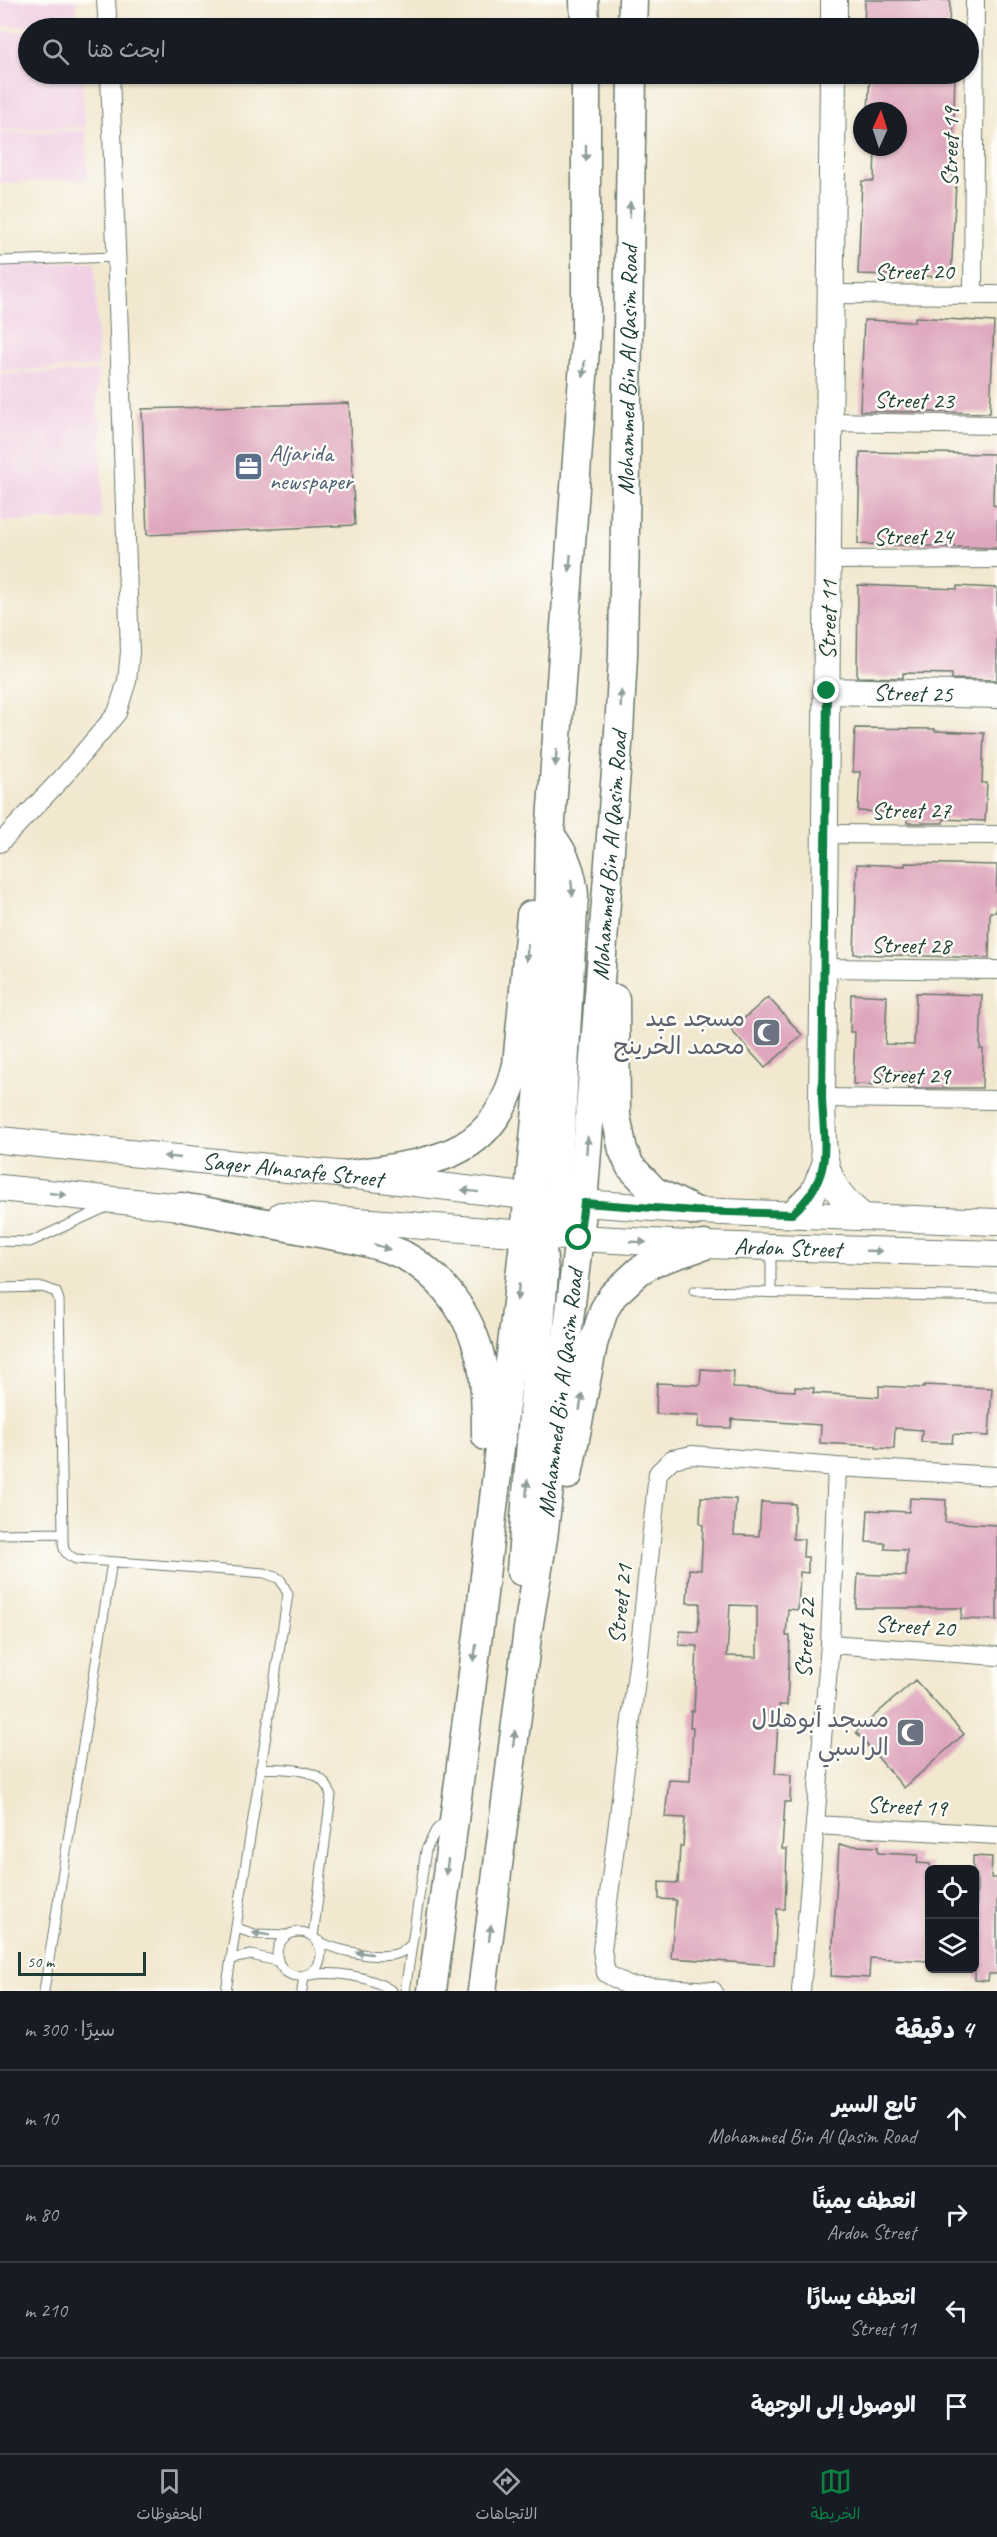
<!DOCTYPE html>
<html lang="ar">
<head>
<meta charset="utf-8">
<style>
	:root { --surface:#171b24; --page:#20242c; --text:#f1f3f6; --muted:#9ea1a6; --line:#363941; --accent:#0b8043 }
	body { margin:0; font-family:Caveat,"Playpen Sans Arabic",sans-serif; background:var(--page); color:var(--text); direction:rtl }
	.controls { position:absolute; right:18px; bottom:18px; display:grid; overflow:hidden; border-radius:9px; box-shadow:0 2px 4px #0004 }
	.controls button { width:54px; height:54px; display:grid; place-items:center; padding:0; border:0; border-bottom:2px solid var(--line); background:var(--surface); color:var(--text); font:30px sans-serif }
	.compass { position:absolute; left:853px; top:102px; width:54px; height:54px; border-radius:50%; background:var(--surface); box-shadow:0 2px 4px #0004; rotate:3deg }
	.scale { position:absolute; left:18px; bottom:15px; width:128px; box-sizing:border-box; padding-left:6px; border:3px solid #1f3d34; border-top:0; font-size:16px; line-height:21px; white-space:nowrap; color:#1f3d34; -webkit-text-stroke:4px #fdfcf7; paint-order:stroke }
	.stop { position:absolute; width:18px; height:18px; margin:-14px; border:4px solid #0b8043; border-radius:50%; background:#fff }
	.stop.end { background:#0b8043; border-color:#fff; box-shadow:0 2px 6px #0008 }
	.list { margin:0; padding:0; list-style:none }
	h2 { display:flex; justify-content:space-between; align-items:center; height:78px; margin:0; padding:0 24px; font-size:26px }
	h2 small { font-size:20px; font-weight:400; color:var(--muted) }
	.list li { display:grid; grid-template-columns:39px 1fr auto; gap:18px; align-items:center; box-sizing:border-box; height:96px; padding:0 24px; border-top:2px solid var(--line) }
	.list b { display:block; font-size:22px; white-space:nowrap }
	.list p { margin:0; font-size:20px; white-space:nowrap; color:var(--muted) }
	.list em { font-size:20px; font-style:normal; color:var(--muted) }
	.icon { flex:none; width:33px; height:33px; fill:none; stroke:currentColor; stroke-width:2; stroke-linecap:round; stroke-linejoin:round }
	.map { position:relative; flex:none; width:997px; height:1991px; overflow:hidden; direction:ltr }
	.search { position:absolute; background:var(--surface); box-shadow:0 2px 4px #0004; left:18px; right:18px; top:18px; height:66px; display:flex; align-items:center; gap:15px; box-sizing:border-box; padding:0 21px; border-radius:33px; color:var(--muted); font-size:22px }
	.sheet { height:462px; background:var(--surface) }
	nav { display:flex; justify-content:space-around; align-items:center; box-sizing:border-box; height:84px; border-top:2px solid var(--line); background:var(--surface); font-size:16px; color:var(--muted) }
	nav a { display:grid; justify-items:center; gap:3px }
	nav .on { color:var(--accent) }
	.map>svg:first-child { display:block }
	.built { fill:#f0d0e4 }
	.building { fill:#dfa7be; fill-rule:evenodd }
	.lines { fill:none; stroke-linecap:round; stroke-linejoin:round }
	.lane-casing { stroke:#69796b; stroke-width:11 }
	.street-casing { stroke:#69796b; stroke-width:20 }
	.secondary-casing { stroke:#69796b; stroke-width:28 }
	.primary-casing { stroke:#69796b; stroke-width:31 }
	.lane { stroke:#fff; stroke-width:9 }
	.street { stroke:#fff; stroke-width:18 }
	.secondary { stroke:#fff; stroke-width:26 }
	.primary { stroke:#fff; stroke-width:28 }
	.oneway { fill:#8f9e9a }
	.route { stroke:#0b8043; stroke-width:8 }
	.labels { text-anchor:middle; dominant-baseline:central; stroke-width:5; stroke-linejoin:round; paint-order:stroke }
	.street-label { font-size:24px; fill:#1f3d34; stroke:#fdfcf7 }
	.service-label { font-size:24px; fill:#4e5e75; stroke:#fdfcf7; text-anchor:start }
	.worship-label { font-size:24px; fill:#5b616d; stroke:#fdfcf7; text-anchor:end }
</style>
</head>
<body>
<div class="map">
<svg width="997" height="1991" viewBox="0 0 997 1991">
	<rect width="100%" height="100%" fill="#fdfcf7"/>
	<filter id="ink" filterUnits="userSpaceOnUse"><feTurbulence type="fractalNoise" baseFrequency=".0167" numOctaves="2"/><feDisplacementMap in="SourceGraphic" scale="12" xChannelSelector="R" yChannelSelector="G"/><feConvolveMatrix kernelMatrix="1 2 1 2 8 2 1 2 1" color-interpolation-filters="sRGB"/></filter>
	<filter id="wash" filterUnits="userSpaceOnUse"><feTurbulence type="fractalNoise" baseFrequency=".008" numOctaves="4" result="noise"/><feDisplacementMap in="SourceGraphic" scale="24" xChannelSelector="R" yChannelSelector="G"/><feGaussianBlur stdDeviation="1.35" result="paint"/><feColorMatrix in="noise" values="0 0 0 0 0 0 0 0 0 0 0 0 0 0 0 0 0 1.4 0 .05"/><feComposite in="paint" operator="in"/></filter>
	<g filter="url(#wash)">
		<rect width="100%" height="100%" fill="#f2e8d0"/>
		<path class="built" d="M0,0h76l1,23 -77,4z
			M28,31v43h54l3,53 -85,3v-98z
			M86,130l2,49 -88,4v-50z
			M95,262l3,105 -98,4v-106z
			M98,371l-1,47h5l-1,101 -101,2v-147z"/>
		<g id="blocks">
			<path class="building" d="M865,0h85l-1,28h-85z
				M870,74h85l-3,109h4l-5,94 -93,-3 4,-93h12l1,-34h23v-36h-30z
				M915,317l79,5 -4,91 -130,-2 4,-91 51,2z
				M349,403l6,122 -208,10 -5,-126z
				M860,452l134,2 -1,51 4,1v42l-139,-4z
				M858,585l99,4v-3l40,2v92l-45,-1v-5l-49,-1v5l-46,-1z
				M855,728l80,1v2l49,2 -2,50h5l-2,38 -41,-2 -1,4h-36l1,-10 -50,-2 2,-39h-7z
				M905,863l92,2 -1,47h-6l-1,46 -135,-4 3,-90 48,2z
				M916,993l66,2 -2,54h3l-1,39h-73l1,-16 -26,-1 -1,14 -30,-1 2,-52h-5l1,-38 36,2 -2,48 29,1z
				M768,997l34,38 -37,33 -34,-38z
				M701,1369l33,2 -1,17 62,3v-4l19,1 -1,5 66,4v-11l45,2v-3l68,3 -3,48 -36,-2 -1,9 -31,-1 1,-12 -27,-2 -1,21 -18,-1v-2l-56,-3 1,-18 -89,-6 -1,9 -33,-1 1,-11 -43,-2 1,-31 43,2z
				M701,1497l35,2 -2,36 25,1 2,-34 34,2 -2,35h11l-1,18h5v16l-8,-1 -2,38 -10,-1 -2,27h4l-3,69h-8l-4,69 16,1 -1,27h-5l-3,47h5l-2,60h-8l-3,56 -103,-7 5,-58 -17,-1v-17l19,1 2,-37h3l2,-28 -20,-1 4,-37 21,1 3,-54h-3l1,-16h3l3,-65 -18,-1 1,-14 18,1 2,-29h-13l2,-34 12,1 2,-45 -3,-1zM730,1605l27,1v51l-30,-1z
				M910,1498l36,2 -1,22 52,3v95l-36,-1 1,-11h-106l2,-34 48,2 1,-26 -22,-1v-6l-19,-1 2,-32 41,2z
				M915,1680l49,54 -60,54 -48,-56z
				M839,1845l39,2v6l40,2 -1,8 13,1v97l-60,-3 -1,20 -38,-2z
				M973,1856l19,1 -1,21h6v96h-8l-1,7 -13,-1 2,-104 -4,-7z"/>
		</g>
	</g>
	<g filter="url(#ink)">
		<use href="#blocks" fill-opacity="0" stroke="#69796b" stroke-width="1.5"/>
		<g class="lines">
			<defs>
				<path id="lane" d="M0,261l116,-4
					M0,1241l30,1 77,-35
					M0,1288l43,-1 13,5 3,8 4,233c0,14 -1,21 13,26l189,14 15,6 8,15 -62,397
					M694,1291l303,6
					M771,1292v-42
					M0,1534l63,-1
					M260,1768c27,2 62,-3 71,27l-18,142
					M236,1928l19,6 31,1
					M277 1954a22 22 0 1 1 44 0a22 22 0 1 1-44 0Z
					M315,1939c17,11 56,19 76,16 8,-1 15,-5 21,-11
					M231,1959l20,-4 26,6
					M310,1975c25,-4 61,1 82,16
					M44,1991l68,-429
					M302,1991l2,-15
					M405,1991l21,-141 10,-20 12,-11"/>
				<path id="street" d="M106,0l2,28
					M831,294l166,1
					M973,295l2,-295
					M829,422l168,3
					M828,560l169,-1
					M825,834l172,1
					M0,843l63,-66 54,-64 10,-32 3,-29 -20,-578
					M824,968l173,2
					M822,1098l175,2
					M830,1644l167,12
					M815,1825l182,10
					M713,1991l-85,-5 -22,-13 -4,-23 37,-294 19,-183 14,-14 20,-4 145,12 160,9
					M801,1991l29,-347 7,-177"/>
				<g id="secondary">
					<path d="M834,28v-28"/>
					<path d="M833,74l-11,1024c2,52 -5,82 39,117"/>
					<path id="s1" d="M827,691l170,4"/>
					<path id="s2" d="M0,1140l347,35 236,28 112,8 302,11"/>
					<path d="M0,1188l200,21"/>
					<path d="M792,1214l21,-21 12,-28"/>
					<path id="s3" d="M281,1215l298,23 126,7 292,9"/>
				</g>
				<g id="primary">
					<path d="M584,0l1,28"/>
					<path d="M632,28l1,-28"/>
					<path d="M550,835c15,18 22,37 24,60l-17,295c2,21 7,34 22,48"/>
					<path d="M615,999l1,117 7,34 7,16 24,25 41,20"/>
					<path d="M347,1175c83,-13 148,-14 170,-110l14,-150"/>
					<path d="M181,1207l176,33c16,4 33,8 48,16 42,23 71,68 78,115 3,22 3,43 3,65"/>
					<path d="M568,1475l25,-131 11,-34 9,-15 26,-24 15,-9 51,-17"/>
					<path d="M521,1571l23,-298 -3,-38 -7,-24"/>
					<path d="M432,1991l48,-372 45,-385 21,-219 4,-180 36,-500v-261"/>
					<path id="s4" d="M482,1991l46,-362 15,-91 40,-335 36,-471 4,-77 9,-581"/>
				</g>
			</defs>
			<use href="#lane" class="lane-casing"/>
			<use href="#street" class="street-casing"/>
			<use href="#secondary" class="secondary-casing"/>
			<use href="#primary" class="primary-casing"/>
			<use href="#lane" class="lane"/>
			<use href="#street" class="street"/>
			<use href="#secondary" class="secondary"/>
			<use href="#primary" class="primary"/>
		</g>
		<defs><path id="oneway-solid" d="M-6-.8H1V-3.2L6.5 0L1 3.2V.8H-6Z" transform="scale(1.5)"/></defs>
		<g class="oneway">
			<use href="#oneway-solid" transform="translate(586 153) rotate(90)"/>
			<use href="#oneway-solid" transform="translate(630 210) rotate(-89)"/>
			<use href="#oneway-solid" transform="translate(584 369) rotate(94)"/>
			<use href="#oneway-solid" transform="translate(570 563) rotate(94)"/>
			<use href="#oneway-solid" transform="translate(621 699) rotate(-88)"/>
			<use href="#oneway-solid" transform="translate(556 758) rotate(94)"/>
			<use href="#oneway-solid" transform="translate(572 888) rotate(84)"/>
			<use href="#oneway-solid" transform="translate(527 953) rotate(95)"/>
			<use href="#oneway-solid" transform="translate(587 1145) rotate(-86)"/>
			<use href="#oneway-solid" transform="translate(172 1157) rotate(-174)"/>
			<use href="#oneway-solid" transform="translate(470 1191) rotate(-173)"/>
			<use href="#oneway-solid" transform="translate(58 1194) rotate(6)"/>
			<use href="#oneway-solid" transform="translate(638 1242) rotate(3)"/>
			<use href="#oneway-solid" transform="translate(382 1247) rotate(18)"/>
			<use href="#oneway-solid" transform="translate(874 1251) rotate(2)"/>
			<use href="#oneway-solid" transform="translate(518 1292) rotate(97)"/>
			<use href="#oneway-solid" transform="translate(581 1402) rotate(-80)"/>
			<use href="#oneway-solid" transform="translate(527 1488) rotate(-85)"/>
			<use href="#oneway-solid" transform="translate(475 1653) rotate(98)"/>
			<use href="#oneway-solid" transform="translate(514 1739) rotate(-83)"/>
			<use href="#oneway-solid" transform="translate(447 1867) rotate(97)"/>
			<use href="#oneway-solid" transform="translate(490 1933) rotate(-83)"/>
			<use href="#oneway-solid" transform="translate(261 1934) rotate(-172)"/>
			<use href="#oneway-solid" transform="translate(364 1953) rotate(-172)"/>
		</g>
	</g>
	<g class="lines" filter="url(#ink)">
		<path class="route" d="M579,1238l5,-35 111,8 97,3c42,-37 32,-66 30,-116l5,-407"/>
	</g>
	<defs>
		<symbol id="office-square" viewBox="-11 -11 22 22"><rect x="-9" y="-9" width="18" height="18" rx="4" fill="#5c6f8a" stroke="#fdfcf7"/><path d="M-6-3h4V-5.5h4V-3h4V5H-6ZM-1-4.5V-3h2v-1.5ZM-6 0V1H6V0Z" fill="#fff"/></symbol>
		<symbol id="mosque-square" viewBox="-11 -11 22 22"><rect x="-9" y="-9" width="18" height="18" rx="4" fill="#6b7280" stroke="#fdfcf7"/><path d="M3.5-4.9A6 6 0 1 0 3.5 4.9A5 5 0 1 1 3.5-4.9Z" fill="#fff"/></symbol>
	</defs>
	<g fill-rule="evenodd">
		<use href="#office-square" x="232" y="450" width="33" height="33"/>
		<use href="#mosque-square" x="750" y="1016" width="33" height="33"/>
		<use href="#mosque-square" x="894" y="1716" width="33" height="33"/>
	</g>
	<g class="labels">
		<g class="street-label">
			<text transform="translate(950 147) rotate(-89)">Street 19</text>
			<text x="914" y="271">Street 20</text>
			<text stroke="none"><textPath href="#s4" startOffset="1629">Mohammed Bin Al Qasim Road</textPath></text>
			<text transform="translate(914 400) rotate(1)">Street 23</text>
			<text x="913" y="536">Street 24</text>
			<text transform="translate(828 620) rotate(-89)">Street 11</text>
			<text stroke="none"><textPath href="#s1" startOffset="86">Street 25</textPath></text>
			<text x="911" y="810">Street 27</text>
			<text stroke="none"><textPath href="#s4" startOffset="1143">Mohammed Bin Al Qasim Road</textPath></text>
			<text transform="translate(911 945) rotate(1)">Street 28</text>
			<text transform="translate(910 1075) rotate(1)">Street 29</text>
			<text stroke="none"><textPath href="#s2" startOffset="294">Saqer Alnasafe Street</textPath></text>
			<text stroke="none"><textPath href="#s3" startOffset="508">Ardon Street</textPath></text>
			<text stroke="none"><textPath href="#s4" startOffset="603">Mohammed Bin Al Qasim Road</textPath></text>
			<text transform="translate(620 1604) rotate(-84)">Street 21</text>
			<text transform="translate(915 1626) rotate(4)">Street 20</text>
			<text transform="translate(805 1638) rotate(-87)">Street 22</text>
			<text transform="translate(907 1806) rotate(3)">Street 19</text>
		</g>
		<g class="service-label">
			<text x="269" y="453">Aljarida<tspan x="269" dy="28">newspaper</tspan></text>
		</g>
		<g class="worship-label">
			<text x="745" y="1018">مسجد عيد<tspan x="745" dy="28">محمد الخرينج</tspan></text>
			<text x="889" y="1719">مسجد أبوهلال<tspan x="889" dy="28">الراسبي</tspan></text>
		</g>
	</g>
</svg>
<div class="controls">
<button><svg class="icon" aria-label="locate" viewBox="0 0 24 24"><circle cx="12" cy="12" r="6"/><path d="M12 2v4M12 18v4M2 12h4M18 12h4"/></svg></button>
<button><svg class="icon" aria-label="layers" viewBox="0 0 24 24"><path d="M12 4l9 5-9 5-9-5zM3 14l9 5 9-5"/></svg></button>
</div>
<svg class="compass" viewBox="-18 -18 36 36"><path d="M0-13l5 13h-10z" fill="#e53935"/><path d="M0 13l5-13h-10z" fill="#9ea1a6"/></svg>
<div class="scale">50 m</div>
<div class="stop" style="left:579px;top:1238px"></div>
<div class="stop end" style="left:827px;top:691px"></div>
<div class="search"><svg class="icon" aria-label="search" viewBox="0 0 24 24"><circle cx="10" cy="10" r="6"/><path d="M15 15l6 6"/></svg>ابحث هنا</div>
</div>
<section class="sheet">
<h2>4 دقيقة<small>سيرًا · 300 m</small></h2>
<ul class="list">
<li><svg class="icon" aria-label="ahead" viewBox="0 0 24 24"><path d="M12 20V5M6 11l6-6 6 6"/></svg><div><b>تابع السير</b><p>Mohammed Bin Al Qasim Road</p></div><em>10 m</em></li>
<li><svg class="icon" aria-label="right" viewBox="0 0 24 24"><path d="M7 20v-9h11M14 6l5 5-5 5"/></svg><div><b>انعطف يمينًا</b><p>Ardon Street</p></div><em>80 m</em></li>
<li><svg class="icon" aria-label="left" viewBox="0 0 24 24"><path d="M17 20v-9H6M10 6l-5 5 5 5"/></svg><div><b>انعطف يسارًا</b><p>Street 11</p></div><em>210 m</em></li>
<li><svg class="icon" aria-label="arrive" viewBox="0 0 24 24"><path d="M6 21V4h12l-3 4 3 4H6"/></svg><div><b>الوصول إلى الوجهة</b></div></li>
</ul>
</section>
<nav>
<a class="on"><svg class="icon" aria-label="map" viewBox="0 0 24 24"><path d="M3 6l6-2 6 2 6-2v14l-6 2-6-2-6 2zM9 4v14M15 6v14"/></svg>الخريطة</a>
<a><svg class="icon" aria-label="directions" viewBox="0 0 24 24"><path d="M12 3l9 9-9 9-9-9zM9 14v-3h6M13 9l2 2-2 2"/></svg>الاتجاهات</a>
<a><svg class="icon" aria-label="saved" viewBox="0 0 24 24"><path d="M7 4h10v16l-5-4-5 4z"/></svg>المحفوظات</a>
</nav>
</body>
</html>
